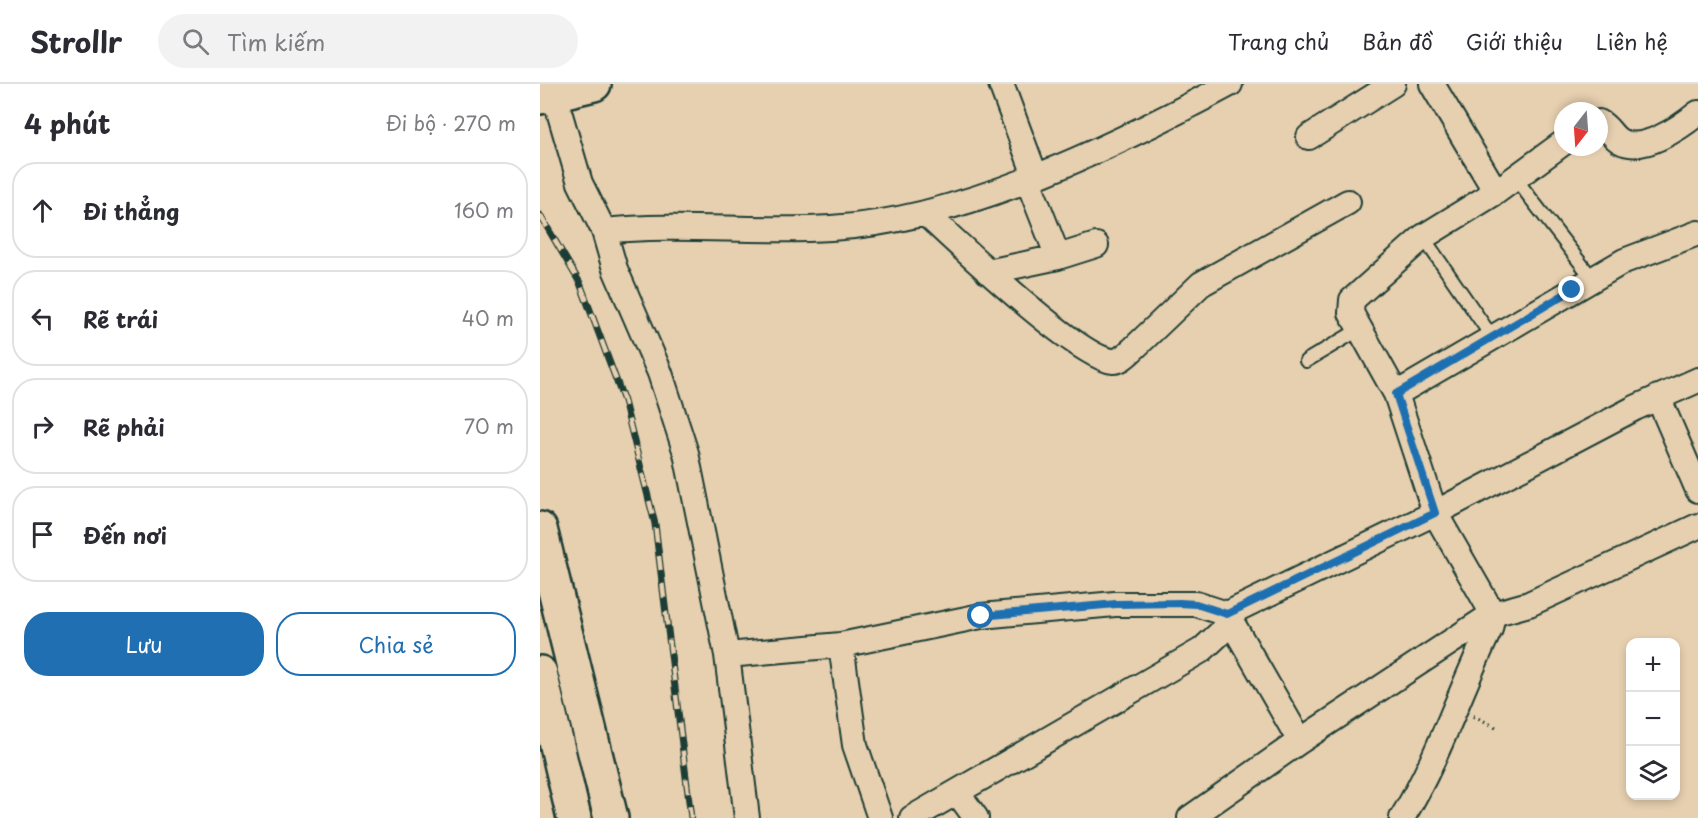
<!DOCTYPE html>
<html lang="vi">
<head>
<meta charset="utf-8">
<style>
	:root { --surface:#fff; --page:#f2f2f3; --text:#2b2b33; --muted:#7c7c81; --line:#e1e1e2; --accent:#1f6fb2 }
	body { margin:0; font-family:"Playpen Sans",sans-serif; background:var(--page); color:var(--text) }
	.controls { position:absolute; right:18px; bottom:18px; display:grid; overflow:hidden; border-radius:12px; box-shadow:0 3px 9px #0003 }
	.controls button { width:54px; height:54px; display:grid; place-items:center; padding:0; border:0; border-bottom:2px solid var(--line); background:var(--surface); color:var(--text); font:30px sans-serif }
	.compass { position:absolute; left:1014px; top:18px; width:54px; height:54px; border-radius:50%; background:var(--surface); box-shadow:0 3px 9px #0003; rotate:197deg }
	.stop { position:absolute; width:18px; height:18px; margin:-14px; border:4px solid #1f6fb2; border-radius:50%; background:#fff }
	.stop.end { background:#1f6fb2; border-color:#fff; box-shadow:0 2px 6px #0008 }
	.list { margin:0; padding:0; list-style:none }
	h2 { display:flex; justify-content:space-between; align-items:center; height:78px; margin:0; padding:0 24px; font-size:26px }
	h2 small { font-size:20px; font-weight:400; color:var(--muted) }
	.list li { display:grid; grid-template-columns:39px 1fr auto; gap:18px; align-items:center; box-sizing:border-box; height:96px; margin:0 12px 12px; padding:0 12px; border:2px solid var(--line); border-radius:24px }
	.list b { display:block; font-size:22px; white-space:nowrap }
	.list em { font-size:20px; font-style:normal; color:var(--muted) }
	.actions { display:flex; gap:12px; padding:18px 24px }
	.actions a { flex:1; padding:14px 0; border:2px solid var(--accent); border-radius:24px; text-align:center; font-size:21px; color:var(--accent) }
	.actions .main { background:var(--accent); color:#fff }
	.icon { flex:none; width:33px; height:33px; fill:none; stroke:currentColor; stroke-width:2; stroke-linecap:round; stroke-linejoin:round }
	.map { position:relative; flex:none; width:1158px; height:734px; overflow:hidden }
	header { display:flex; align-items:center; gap:36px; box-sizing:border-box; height:84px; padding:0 30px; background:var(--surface); border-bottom:2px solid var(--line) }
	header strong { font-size:28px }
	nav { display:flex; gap:33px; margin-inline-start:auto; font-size:21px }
	.search { width:420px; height:54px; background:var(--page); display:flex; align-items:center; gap:15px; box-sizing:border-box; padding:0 21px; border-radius:33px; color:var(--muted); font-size:22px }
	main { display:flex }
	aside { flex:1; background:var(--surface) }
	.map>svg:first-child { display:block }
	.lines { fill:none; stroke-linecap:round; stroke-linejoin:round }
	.lane-casing { stroke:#1f3d34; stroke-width:16 }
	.street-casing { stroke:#1f3d34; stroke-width:28 }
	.secondary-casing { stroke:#1f3d34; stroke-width:38 }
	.primary-casing { stroke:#1f3d34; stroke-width:38 }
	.path { stroke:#1f3d34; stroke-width:4; stroke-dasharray:1.5 4.5; stroke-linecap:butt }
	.lane { stroke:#e7d0b0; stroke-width:12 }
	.street { stroke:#e7d0b0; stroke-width:24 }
	.secondary { stroke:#e7d0b0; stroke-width:33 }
	.primary { stroke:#e7d0b0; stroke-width:33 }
	.rail-casing { stroke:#1f3d34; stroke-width:7 }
	.rail { stroke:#e7d0b0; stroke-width:4.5; stroke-dasharray:14; stroke-linecap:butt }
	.route { stroke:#1f6fb2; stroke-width:8 }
</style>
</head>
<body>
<header>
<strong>Strollr</strong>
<div class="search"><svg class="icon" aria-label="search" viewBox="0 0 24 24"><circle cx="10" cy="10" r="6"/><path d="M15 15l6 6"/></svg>Tìm kiếm</div>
<nav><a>Trang chủ</a><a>Bản đồ</a><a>Giới thiệu</a><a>Liên hệ</a></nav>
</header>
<main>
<aside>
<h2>4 phút<small>Đi bộ · 270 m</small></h2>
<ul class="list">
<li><svg class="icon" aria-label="ahead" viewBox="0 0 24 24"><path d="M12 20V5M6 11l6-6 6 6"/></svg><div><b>Đi thẳng</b></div><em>160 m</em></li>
<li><svg class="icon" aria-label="left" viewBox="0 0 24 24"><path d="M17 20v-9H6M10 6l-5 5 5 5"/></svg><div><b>Rẽ trái</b></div><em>40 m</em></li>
<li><svg class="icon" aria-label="right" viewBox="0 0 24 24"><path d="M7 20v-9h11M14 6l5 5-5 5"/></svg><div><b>Rẽ phải</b></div><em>70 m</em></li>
<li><svg class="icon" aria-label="arrive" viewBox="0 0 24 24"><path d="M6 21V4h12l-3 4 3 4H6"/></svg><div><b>Đến nơi</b></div></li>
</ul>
<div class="actions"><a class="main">Lưu</a><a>Chia sẻ</a></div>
</aside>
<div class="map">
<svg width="1158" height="734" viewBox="0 0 1158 734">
	<rect width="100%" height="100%" fill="#e7d0b0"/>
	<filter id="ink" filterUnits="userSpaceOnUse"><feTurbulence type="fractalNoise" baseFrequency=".0167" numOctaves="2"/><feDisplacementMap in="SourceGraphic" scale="12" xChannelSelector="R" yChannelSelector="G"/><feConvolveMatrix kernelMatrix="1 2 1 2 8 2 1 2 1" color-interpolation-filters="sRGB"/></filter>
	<g filter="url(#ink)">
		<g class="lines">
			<defs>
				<path id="lane" d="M975,94l77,100
					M883,153l69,100
					M766,277l54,-32"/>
				<path id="street" d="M11,0l29,99 24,48 11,38 45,104 26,80 41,202 20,163
					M461,0l34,91
					M892,0l64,108
					M1059,38c10,5 12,14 21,19 22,13 61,-14 78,-28
					M769,53l84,-53
					M1023,59l-67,49 -73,45 -71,63 -1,13 45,81 228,-133 74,-28
					M487,94l31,79
					M387,131c30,28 152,144 186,146 8,0 13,-6 19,-11l69,-66 147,-82
					M64,147c75,-8 151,2 227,-3 130,-7 284,-82 399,-144
					M448,188l70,-15 38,-12
					M856,310l39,119 58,101 -3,15c-31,63 -51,129 -88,189
					M1118,313l40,93
					M687,530l73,127
					M301,561l14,100 25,73
					M187,571l114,-10 140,-29 134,-12h81l31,10 208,-101 200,-105 63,-28
					M417,708l19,26
					M372,734l290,-168 29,-27
					M650,734l110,-77 193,-127 36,-10 169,-78"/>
				<path id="secondary" d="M0,13l54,-13"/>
				<path id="primary" d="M0,445l71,289
					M0,589l34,145"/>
			</defs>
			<use href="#lane" class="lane-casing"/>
			<use href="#street" class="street-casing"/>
			<use href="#secondary" class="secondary-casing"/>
			<use href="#primary" class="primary-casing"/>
			<path class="path" d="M933,632l24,12"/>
			<use href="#lane" class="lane"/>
			<use href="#street" class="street"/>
			<use href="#secondary" class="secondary"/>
			<use href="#primary" class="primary"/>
			<defs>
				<path id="rail" d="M0,131l40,68 44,118 31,123 36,294"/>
			</defs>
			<use href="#rail" class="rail-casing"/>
			<use href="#rail" class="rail"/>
		</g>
	</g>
	<g class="lines" filter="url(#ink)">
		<path class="route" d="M441,532l135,-12 64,-1 16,1 31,10 208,-101 -39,-119 176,-104"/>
	</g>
</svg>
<div class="controls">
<button>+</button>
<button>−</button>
<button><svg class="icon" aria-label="layers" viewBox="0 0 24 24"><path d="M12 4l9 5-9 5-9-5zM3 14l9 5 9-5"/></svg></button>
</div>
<svg class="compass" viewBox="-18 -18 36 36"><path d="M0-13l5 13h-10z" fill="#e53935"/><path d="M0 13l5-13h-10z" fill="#7c7c81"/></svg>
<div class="stop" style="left:441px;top:532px"></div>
<div class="stop end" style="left:1032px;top:206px"></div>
</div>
</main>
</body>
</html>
